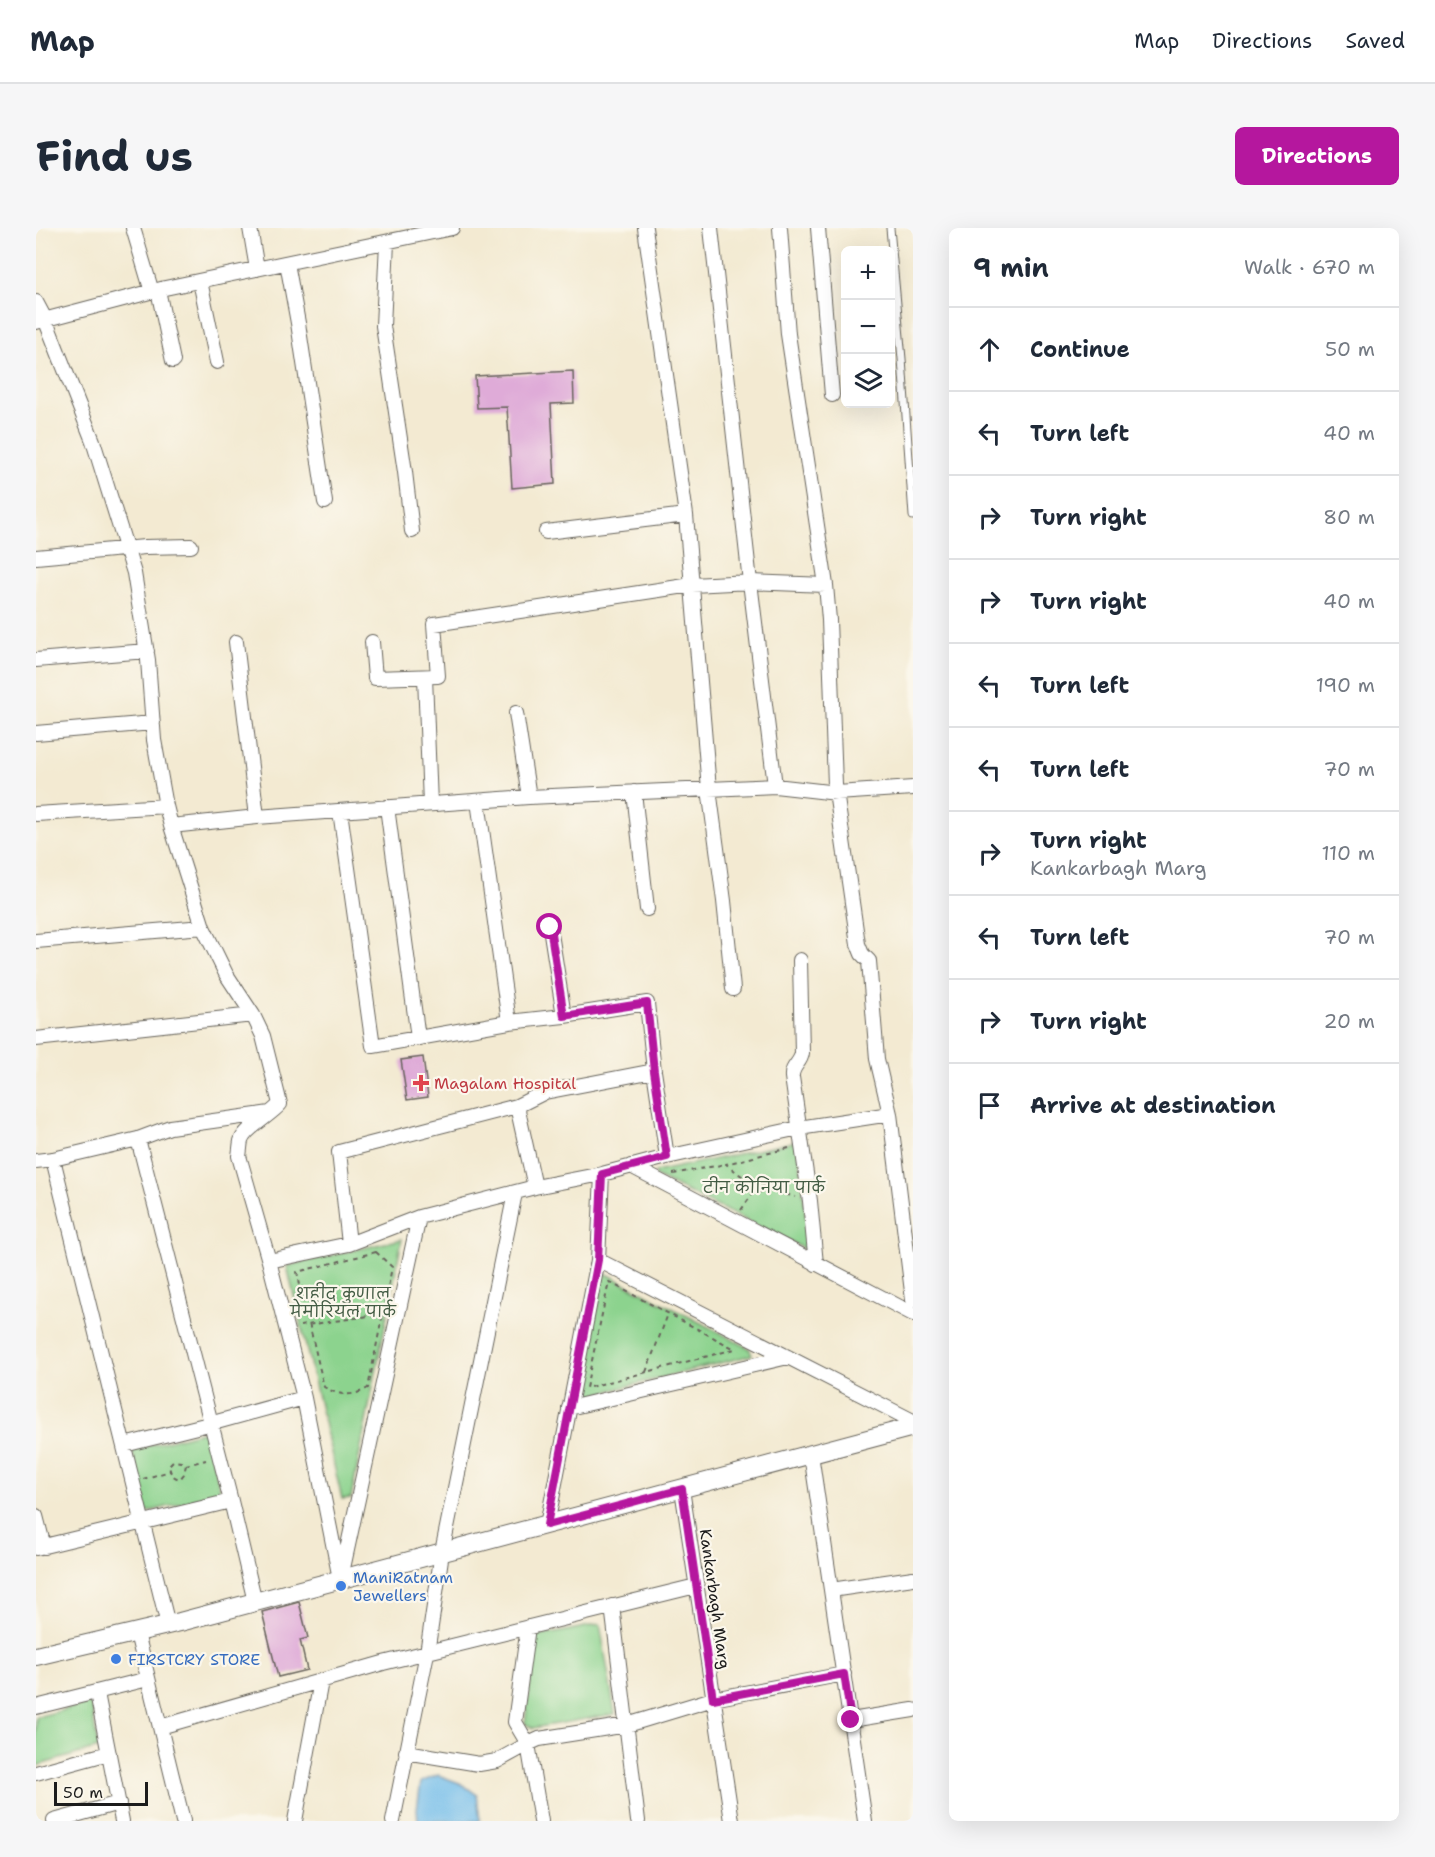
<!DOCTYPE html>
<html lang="en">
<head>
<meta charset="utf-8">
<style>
	:root { --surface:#fff; --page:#f6f6f7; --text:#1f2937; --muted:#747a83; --line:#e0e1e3; --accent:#b5179e }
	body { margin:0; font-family:"Shantell Sans","Playpen Sans Deva",sans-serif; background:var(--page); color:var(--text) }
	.controls { position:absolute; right:18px; top:18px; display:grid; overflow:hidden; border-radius:9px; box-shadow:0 6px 24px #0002 }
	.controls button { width:54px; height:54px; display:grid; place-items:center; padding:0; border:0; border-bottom:2px solid var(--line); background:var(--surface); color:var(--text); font:30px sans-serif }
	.scale { position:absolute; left:18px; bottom:15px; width:94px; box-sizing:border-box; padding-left:6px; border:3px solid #1c1c1c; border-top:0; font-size:16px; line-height:21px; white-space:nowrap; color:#1c1c1c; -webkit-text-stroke:4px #fbf7ec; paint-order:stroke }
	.stop { position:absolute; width:18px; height:18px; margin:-14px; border:4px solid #b5179e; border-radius:50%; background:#fff }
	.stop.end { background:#b5179e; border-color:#fff; box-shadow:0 2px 6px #0008 }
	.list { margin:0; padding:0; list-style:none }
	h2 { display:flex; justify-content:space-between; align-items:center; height:78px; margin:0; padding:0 24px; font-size:26px }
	h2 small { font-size:20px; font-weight:400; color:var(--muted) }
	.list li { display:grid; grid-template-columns:39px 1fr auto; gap:18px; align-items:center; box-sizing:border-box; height:84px; padding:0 24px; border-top:2px solid var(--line) }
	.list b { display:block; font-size:22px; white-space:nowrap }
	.list p { margin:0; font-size:20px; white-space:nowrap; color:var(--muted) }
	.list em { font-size:20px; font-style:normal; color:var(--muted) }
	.icon { flex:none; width:33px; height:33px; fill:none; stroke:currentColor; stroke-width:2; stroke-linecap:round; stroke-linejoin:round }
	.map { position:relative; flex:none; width:877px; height:1593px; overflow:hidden; border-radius:9px }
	header { display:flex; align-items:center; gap:36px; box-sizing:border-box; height:84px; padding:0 30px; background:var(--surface); border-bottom:2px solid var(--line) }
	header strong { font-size:28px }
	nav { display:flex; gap:33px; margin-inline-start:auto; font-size:21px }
	.intro { display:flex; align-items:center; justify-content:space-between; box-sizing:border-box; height:144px; padding:0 36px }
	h1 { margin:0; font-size:42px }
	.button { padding:15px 27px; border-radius:9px; background:var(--accent); color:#fff; font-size:21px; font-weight:700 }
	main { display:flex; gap:36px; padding:0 36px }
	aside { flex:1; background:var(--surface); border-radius:9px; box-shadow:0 6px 24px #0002 }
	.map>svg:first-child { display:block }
	.green { fill:#8cd38e; stroke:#547855; stroke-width:1.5 }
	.water { fill:#71bcea; stroke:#466c83; stroke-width:1.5 }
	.building { fill:#dfabd8 }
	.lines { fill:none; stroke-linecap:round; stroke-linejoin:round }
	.service-casing { stroke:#67645c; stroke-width:9 }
	.minor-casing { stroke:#67645c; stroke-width:16 }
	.tertiary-casing { stroke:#67645c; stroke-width:20 }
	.path { stroke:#67645c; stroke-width:2; stroke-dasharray:4.5 4.5; stroke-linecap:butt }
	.service { stroke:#fff; stroke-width:7 }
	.minor { stroke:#fff; stroke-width:14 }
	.tertiary { stroke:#fff; stroke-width:18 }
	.route { stroke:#b5179e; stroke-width:8 }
	.health-dot { fill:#e0444e; stroke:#fbf7ec; stroke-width:2 }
	.shop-dot { fill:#3f7fe0; stroke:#fbf7ec; stroke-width:2 }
	.labels { text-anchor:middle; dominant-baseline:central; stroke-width:4.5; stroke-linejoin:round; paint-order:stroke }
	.health-label { font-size:16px; fill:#be3a42; stroke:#fbf7ec; text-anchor:start }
	.park-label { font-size:16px; fill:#435c44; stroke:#fbf7ec }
	.shop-label { font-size:16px; fill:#366cbe; stroke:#fbf7ec; text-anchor:start }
	.street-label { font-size:16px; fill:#1c1c1c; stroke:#fbf7ec }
</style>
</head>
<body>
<header>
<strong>Map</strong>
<nav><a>Map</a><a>Directions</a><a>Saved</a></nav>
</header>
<div class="intro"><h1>Find us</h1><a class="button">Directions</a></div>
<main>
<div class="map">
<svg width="877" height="1593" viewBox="0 0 877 1593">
	<rect width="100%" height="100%" fill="#fbf7ec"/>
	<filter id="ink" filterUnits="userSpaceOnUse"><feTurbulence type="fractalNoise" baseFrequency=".0167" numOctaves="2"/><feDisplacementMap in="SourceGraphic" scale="12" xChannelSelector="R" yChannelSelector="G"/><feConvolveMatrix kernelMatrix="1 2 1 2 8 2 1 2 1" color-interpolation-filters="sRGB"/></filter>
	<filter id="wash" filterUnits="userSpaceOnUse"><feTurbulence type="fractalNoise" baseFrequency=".008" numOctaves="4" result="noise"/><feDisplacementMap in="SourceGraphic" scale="24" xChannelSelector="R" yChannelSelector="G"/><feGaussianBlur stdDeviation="1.35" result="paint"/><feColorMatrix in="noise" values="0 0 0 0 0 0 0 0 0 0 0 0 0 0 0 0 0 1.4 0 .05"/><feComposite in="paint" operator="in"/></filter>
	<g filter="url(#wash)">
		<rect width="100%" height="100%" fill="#f3ead2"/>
		<path class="green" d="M762,913l11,110 -154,-75v-4z
			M366,1011l-51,259 -9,1 -55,-233z
			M567,1044l146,76 3,7 -171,43z
			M169,1203l16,62 -74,19 -15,-62z
			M564,1396l15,90 -82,14 -8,-5 11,-86z
			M55,1475l7,45 -62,18v-49z"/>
		<path class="water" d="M402,1547l24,9 15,11 3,26h-62l-1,-12 4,-27z"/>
		<g id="blocks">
			<path class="building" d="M537,143l1,32 -23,1 4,80 -43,4 -5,-81 -30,1 -2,-32z
				M387,829l5,40 -21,3 -6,-40z
				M263,1374l9,36 -8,2 7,30 -29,7 -16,-65z"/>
		</g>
	</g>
	<g filter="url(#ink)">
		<use href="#blocks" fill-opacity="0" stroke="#67645c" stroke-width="1.5"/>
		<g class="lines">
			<defs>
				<path id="service" d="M854,0l12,131 11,157"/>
				<path id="minor" d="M97,0l19,64
					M214,0l7,41
					M609,0l41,287 23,274 15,112 9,88
					M675,0l39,354 25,204
					M744,0l8,106 38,251 3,35 6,165 23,159 4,10 7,7 8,98 13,55 23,186
					M782,0l14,167
					M351,14l-4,84 22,146 7,59
					M251,35l11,60 27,179
					M164,53l17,81
					M122,62l15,71
					M0,74l9,17 48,122 41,132 14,87 6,80 12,66 5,20 32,101 23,47 27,41 10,21 17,68c-10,12 -35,24 -39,37 -1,5 -1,10 -2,15l30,105 35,137 36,181
					M0,94l129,-34 287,-60
					M510,304l140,-17
					M0,329l109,-10 46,-1
					M200,414l21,175
					M336,414l3,36 63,-2 -4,-52 258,-39 58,-3 76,3
					M0,432l111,-9
					M389,449l5,127
					M480,485l13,84
					M0,505l117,-10
					M598,564l13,117
					M442,573l31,221 55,-6 83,-13 7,68 13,86
					M351,579l31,231
					M304,583l33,235 136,-24
					M0,586l130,-8
					M135,598l86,-9 272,-20 246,-11 62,7 76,-5
					M514,699l14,89
					M0,713l167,-14
					M764,732l2,93c-1,10 -11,13 -10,24l18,124 6,63
					M0,811l217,-24
					M481,878l28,-14 109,-21
					M102,911l32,-12 100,-14
					M17,931l115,466
					M0,933l17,-2 85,-20 93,362 -195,47
					M595,938l282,148
					M566,946l-4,86 315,161
					M313,1016l-10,-92 178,-46 18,81
					M233,1033l80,-17 70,-27 116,-30 67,-13 65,-17 132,-29 91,-14
					M533,1180l219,-51
					M88,1217l89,-22 91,-25
					M775,1226l54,367
					M646,1261l50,332
					M195,1273l24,101
					M0,1288l8,31
					M511,1297l51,-265
					M306,1345l77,-356
					M795,1362l82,-12
					M576,1378l26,215
					M101,1405l46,188
					M61,1465l25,128
					M0,1479l112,-28
					M815,1492l62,-10
					M124,1499l223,-64 313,-77
					M370,1524l73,12 18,-3 31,-17 -13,-22 13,-95
					M0,1545l73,-20
					M18,1593l65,-18
					M259,1593l26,-140
					M357,1593l34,-168 15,-101 73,-359
					M505,1593l-13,-77 11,-5 88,-14 86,-26 131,-25"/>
				<path id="tertiary" d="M0,1428l144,-34 733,-195"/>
			</defs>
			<use href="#service" class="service-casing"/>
			<use href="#minor" class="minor-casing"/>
			<use href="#tertiary" class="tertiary-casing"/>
			<path class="path" d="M753,920l-63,16 25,19 9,-1 5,6 30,9
				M637,946l53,-10
				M715,955l-3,3 1,4 5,2
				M705,982l13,-18h6l5,-4
				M340,1024l16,15 -24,121c-15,9 -29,8 -44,-1l-27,-115z
				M573,1054l126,67 -149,39z
				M264,1098l83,-12
				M610,1144l22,-58
				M150,1237l-2,9 -4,5c-8,-2 -10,-6 -11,-14l4,-4 8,1 5,3 20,-5
				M107,1251l27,-8"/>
			<use href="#service" class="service"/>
			<use href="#minor" class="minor"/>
			<use href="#tertiary" class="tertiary"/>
		</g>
	</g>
	<g class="lines" filter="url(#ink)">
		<path class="route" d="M514,699l14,89 83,-13 7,68 13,86 -65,17 -4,86 -51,265 135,-36 31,210 131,-25 7,46"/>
	</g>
	<path class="health-dot" d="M382 846h6v6h6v6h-6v6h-6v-6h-6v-6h6z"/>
	<g class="shop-dot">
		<circle cx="305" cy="1358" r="6"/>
		<circle cx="80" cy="1431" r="6"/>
	</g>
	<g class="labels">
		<g class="health-label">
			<text x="398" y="855">Magalam Hospital</text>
		</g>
		<g class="park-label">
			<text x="728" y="959">टीन कोनिया पार्क</text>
			<text x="307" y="1065">शहीद कुणाल<tspan x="307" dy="18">मेमोरियल पार्क</tspan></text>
		</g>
		<g class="shop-label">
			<text x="317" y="1349">ManiRatnam<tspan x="317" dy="18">Jewellers</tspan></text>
			<text x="92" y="1431">FIRSTCRY STORE</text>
		</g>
		<g class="street-label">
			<text transform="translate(679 1371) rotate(82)">Kankarbagh Marg</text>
		</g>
	</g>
</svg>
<div class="controls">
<button>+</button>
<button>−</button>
<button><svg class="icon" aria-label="layers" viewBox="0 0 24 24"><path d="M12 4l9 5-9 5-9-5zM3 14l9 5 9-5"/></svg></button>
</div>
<div class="scale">50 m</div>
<div class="stop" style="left:514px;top:699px"></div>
<div class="stop end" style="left:815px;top:1492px"></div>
</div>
<aside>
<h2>9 min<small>Walk · 670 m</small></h2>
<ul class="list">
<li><svg class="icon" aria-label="ahead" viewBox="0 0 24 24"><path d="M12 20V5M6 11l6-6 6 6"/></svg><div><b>Continue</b></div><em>50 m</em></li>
<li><svg class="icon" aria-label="left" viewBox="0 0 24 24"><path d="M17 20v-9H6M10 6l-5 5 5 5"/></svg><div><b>Turn left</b></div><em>40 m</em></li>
<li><svg class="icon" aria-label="right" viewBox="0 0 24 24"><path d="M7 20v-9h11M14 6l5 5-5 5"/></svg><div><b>Turn right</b></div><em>80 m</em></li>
<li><svg class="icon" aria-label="right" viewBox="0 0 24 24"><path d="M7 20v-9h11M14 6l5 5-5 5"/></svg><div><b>Turn right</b></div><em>40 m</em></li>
<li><svg class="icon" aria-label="left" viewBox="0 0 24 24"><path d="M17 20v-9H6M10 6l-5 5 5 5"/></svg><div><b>Turn left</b></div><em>190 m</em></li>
<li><svg class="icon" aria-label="left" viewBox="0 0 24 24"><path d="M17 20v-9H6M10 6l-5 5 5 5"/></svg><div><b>Turn left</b></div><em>70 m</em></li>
<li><svg class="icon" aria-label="right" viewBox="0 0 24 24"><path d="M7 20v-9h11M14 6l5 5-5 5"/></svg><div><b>Turn right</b><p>Kankarbagh Marg</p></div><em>110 m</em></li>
<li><svg class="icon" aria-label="left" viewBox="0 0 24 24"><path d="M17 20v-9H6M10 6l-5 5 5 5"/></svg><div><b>Turn left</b></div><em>70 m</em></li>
<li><svg class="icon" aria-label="right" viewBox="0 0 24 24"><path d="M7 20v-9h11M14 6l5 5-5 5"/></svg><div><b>Turn right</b></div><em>20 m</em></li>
<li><svg class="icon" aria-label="arrive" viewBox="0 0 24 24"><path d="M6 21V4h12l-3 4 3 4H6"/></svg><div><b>Arrive at destination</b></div></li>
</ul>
</aside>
</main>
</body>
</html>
